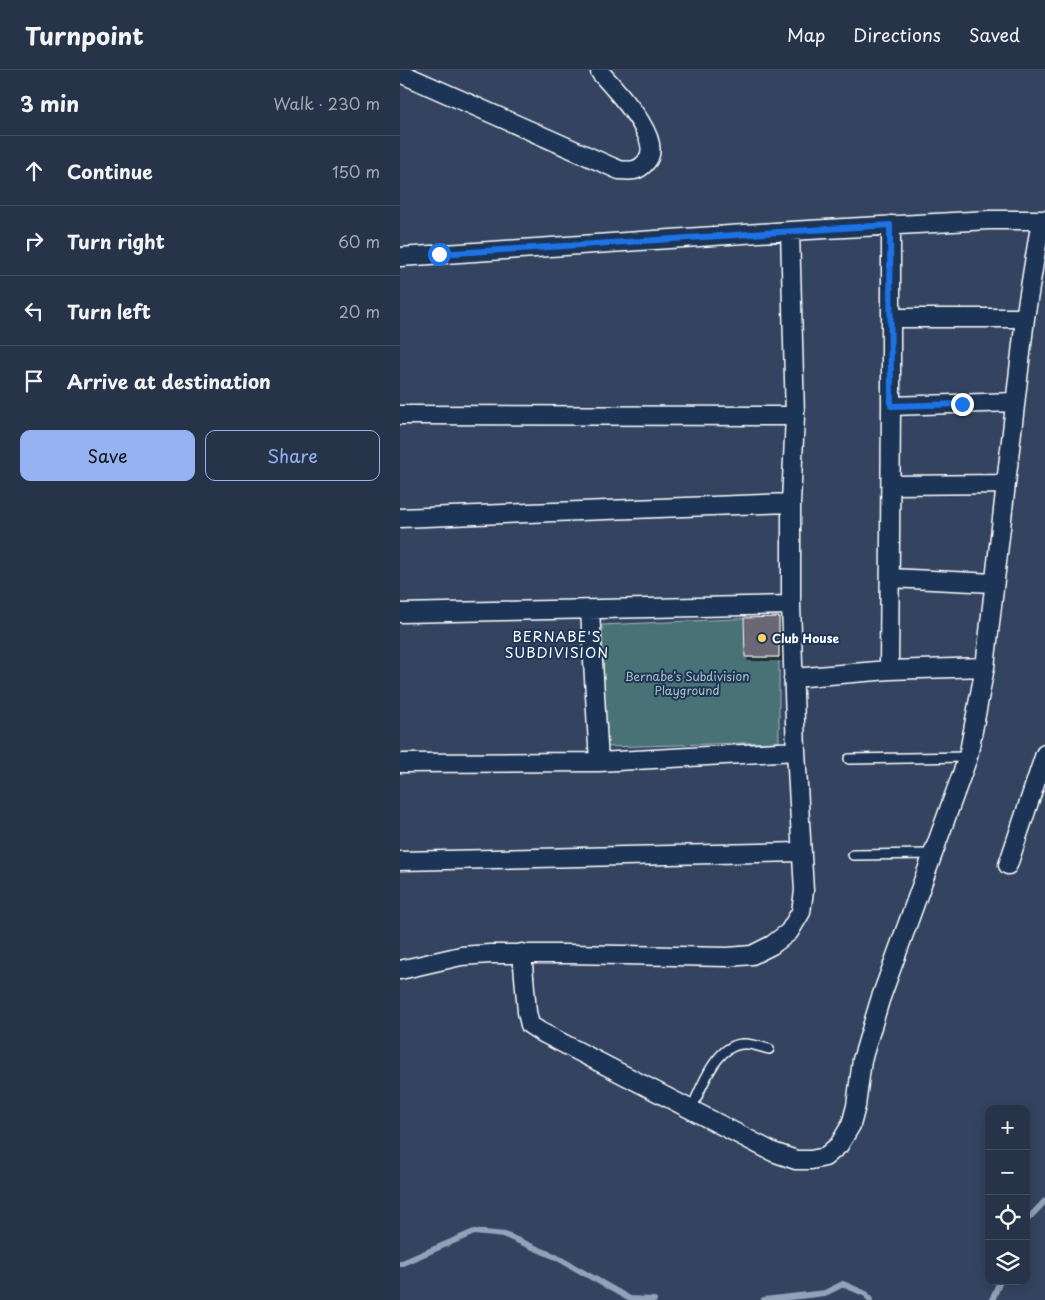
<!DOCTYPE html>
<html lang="en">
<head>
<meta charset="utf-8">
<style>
	:root { --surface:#273348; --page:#333f52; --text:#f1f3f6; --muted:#a4aab4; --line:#434e60; --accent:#95b2f1 }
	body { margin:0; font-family:"Playpen Sans",sans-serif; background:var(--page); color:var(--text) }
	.controls { position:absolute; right:15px; bottom:15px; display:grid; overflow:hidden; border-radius:10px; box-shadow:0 2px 12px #0003 }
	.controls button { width:45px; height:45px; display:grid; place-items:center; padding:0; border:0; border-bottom:1px solid var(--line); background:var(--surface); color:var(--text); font:25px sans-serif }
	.stop { position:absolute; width:15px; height:15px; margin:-11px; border:4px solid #1a73e8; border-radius:50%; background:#fff }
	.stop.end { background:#1a73e8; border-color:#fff; box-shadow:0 1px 5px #0008 }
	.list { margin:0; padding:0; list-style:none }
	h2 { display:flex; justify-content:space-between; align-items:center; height:65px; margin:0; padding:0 20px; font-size:21px }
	h2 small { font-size:16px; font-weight:400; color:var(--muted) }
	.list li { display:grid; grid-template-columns:32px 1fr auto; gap:15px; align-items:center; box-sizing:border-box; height:70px; padding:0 20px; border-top:1px solid var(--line) }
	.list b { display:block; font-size:19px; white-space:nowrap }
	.list em { font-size:16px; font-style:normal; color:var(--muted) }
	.actions { display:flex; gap:10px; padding:15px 20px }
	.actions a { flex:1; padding:11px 0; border:1px solid var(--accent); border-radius:10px; text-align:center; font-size:18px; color:var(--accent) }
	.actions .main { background:var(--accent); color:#111 }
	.icon { flex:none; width:28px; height:28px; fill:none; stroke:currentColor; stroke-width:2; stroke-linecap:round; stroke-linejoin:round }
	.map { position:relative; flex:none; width:645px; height:1230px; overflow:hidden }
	header { display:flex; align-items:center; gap:30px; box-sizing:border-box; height:70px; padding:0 25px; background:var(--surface); border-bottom:1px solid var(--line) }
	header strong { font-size:24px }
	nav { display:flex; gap:28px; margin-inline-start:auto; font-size:18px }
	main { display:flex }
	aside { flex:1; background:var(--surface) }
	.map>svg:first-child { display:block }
	.green { fill:#4a7276; stroke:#a4b8ba }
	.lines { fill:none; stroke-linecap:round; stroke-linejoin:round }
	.stream { stroke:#90a3b9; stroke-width:6 }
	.building { fill:#6a6874; stroke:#fff; filter:url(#shadow) }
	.service-casing { stroke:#fff; stroke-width:12 }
	.minor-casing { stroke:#fff; stroke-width:21 }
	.service { stroke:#1d3557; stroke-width:9 }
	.minor { stroke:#1d3557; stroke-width:18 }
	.route { stroke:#1a73e8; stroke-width:6 }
	.poi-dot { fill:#ffd166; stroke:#1d3557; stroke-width:2 }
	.labels { text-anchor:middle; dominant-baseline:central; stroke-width:4; stroke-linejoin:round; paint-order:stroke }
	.poi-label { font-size:12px; font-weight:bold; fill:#fff; stroke:#1d3557; text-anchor:start }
	.park-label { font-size:12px; fill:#aec0c1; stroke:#1d3557 }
	.neighbourhood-label { font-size:14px; letter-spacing:1px; fill:#fff; stroke:#1d3557 }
</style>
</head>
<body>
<header>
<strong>Turnpoint</strong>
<nav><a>Map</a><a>Directions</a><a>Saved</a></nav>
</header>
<main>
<aside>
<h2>3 min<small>Walk · 230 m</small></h2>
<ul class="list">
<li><svg class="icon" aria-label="ahead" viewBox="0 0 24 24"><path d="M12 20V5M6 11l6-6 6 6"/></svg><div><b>Continue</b></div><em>150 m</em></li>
<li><svg class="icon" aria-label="right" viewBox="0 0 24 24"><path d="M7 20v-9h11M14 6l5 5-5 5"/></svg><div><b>Turn right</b></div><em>60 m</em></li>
<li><svg class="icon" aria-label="left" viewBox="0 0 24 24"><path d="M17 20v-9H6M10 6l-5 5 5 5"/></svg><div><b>Turn left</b></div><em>20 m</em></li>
<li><svg class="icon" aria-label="arrive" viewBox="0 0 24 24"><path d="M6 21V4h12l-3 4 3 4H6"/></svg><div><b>Arrive at destination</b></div></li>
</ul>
<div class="actions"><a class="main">Save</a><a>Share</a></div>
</aside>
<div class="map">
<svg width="645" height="1230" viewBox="0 0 645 1230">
	<defs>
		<filter id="shadow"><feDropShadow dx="3" dy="5.5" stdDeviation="0" flood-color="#0009"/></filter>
	</defs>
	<rect width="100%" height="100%" fill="#344460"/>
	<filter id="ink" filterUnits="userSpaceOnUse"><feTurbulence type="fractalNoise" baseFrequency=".02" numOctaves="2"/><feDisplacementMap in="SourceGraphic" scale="10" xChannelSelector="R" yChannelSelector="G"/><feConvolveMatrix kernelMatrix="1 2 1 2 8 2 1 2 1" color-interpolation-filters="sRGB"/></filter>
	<g filter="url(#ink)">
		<path class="green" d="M379,547v125l-173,5 -4,-122z"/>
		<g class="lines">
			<path class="stream" d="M626,1151l19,-20
				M0,1194l74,-32 31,3 51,22 74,42 24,1
				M364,1230l61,-7 18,-9 23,10 4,6
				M592,1230l8,-19"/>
		</g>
		<path class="building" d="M379,547v40h-34l-1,-39z"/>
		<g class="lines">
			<defs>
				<path id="service" d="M449,689l119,-2
					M453,785l81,-1
					M291,1040c10,-21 24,-64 51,-66 8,-1 19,3 27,5"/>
				<path id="minor" d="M0,3l219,97c12,1 19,2 27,-8 20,-22 -32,-73 -46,-90
					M0,187l390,-26 199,-11h56
					M491,248h134
					M491,336l124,-4
					M0,345l395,1
					M491,415l115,-1
					M0,448l391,-15
					M490,508l104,5
					M190,541l9,151
					M0,543l391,-8
					M489,600l2,-264v-181
					M393,608l96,-8 96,-3
					M0,693l199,-1 197,-11
					M0,791l402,-9
					M608,795l37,-111
					M122,883l5,59 3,13 11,7 232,120 23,8h15l14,-3 14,-12 12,-20 5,-19 6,-46 18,-60 88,-243 17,-90 40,-349 16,-98
					M0,900l61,-14 29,-2h79l159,3 24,-2 20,-10 17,-13 12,-20 3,-21 -8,-140 -5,-146v-102l4,-87 -5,-185"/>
			</defs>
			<use href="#service" class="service-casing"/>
			<use href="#minor" class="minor-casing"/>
			<use href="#service" class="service"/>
			<use href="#minor" class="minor"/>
		</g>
	</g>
	<g class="lines" filter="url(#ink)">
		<path class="route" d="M39,184l451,-29 1,181 71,-2"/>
	</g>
	<circle class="poi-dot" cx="362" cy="568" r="5"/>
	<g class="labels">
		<g class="poi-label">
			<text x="372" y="568">Club House</text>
		</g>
		<g class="park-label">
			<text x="287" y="606">Bernabe's Subdivision<tspan x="287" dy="14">Playground</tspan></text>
		</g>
		<g class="neighbourhood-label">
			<text x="157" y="566">BERNABE'S<tspan x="157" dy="16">SUBDIVISION</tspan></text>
		</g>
	</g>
</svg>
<div class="controls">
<button>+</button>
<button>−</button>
<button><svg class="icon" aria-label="locate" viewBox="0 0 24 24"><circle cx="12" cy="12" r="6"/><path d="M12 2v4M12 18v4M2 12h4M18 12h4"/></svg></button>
<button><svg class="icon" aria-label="layers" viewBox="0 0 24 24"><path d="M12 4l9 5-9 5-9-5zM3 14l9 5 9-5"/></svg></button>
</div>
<div class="stop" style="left:39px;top:184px"></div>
<div class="stop end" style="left:562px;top:334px"></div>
</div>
</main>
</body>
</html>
